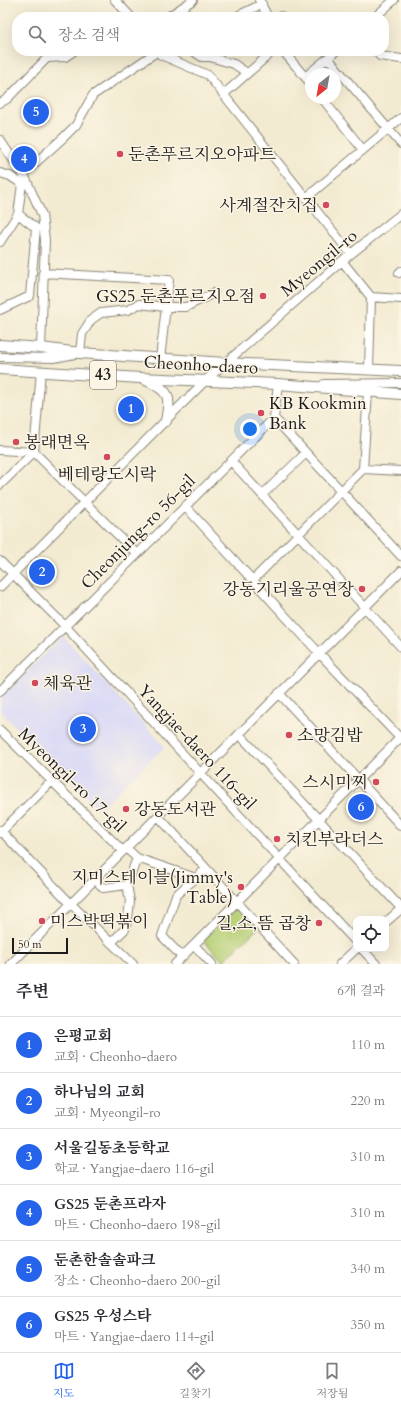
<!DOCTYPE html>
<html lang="ko">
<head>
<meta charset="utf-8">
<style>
	:root { --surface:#fff; --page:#f2f2f3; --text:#2b2b33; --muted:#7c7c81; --line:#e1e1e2; --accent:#2563eb }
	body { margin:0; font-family:Cardo,"Noto Serif KR",serif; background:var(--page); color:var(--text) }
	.controls { position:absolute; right:12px; bottom:12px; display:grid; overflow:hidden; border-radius:8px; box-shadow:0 4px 16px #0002 }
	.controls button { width:36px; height:36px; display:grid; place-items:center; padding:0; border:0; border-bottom:1px solid var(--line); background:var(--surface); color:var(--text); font:20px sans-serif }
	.compass { position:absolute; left:305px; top:68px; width:36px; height:36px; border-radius:50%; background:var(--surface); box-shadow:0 4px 16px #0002; rotate:211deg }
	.scale { position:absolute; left:12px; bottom:10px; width:56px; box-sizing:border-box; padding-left:4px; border:2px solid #1c1c1c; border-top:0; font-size:11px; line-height:14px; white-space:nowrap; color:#1c1c1c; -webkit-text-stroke:3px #fcf5e5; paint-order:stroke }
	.you { position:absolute; left:250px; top:429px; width:14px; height:14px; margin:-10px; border:3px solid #fff; border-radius:50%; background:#1a73e8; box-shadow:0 0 0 6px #1a73e833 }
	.badge { display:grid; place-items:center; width:26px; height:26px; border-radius:50%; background:var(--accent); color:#fff; font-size:13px; font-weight:700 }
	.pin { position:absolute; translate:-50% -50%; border:2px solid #fff; box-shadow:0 1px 4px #0006 }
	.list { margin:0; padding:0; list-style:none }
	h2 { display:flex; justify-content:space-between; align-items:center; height:52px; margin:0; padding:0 16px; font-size:17px }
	h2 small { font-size:13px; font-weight:400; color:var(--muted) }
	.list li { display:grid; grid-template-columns:26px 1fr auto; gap:12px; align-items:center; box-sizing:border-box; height:56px; padding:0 16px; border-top:1px solid var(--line) }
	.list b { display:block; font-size:15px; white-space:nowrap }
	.list p { margin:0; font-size:13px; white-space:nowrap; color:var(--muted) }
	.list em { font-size:13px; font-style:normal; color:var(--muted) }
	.icon { flex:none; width:22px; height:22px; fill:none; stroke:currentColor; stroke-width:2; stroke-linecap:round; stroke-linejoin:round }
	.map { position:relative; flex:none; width:401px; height:964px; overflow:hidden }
	.search { position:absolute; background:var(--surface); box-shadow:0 4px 16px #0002; left:12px; right:12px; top:12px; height:44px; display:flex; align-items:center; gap:10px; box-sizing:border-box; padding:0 14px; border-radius:16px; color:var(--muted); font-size:15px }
	.sheet { height:388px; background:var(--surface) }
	nav { display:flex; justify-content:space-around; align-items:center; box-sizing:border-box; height:56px; border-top:1px solid var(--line); background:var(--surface); font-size:11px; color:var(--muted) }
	nav a { display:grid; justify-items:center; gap:2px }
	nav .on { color:var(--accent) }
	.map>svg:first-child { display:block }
	.built { fill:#d7d7f8 }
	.green { fill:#b5cf74; stroke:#687648 }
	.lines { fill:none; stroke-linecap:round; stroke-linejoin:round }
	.minor-casing { stroke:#888476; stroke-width:10 }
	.major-casing { stroke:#888476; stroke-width:12 }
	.minor { stroke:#fff; stroke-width:8 }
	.major { stroke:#fff; stroke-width:10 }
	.poi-dot { fill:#d1495b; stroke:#fcf5e5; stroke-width:1.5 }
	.labels { text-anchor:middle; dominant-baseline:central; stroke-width:3; stroke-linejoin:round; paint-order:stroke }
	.shield { fill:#fcf5e5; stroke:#5f5d58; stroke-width:1 }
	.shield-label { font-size:16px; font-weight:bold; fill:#1c1c1c }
	.poi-label { font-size:17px; fill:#1c1c1c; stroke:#fcf5e5; text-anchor:start }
	.street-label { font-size:17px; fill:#1c1c1c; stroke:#fcf5e5 }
</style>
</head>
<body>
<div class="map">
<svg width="401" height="964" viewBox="0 0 401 964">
	<rect width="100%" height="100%" fill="#fcf5e5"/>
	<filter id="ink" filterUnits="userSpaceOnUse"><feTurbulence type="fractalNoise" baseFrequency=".025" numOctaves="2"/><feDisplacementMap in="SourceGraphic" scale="8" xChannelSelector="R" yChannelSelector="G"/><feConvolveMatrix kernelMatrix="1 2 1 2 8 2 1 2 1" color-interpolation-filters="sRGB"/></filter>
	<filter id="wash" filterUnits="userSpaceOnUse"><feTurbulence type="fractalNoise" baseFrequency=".012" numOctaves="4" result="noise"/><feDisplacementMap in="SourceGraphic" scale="16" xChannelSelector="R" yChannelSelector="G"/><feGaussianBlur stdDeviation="0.9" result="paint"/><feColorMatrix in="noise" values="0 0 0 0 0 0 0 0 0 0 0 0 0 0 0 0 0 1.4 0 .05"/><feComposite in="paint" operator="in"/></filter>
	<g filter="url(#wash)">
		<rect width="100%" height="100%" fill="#f3ebd1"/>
		<path class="built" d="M63,636l102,111 -66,62 -99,-98v-13z"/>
		<path class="green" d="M236,906l22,22 -35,33 -20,-21z"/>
	</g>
	<g filter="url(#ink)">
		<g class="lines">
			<defs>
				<path id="minor" d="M115,0l16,17
					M259,0l9,17
					M239,15l23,-11
					M168,17l25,-17
					M280,17l1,-1
					M375,17l19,-17
					M158,51l3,4 47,20 143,179
					M193,51l9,6h8l24,7 13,9
					M283,51l28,33
					M375,51l5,5 21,3
					M328,58l73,86
					M305,77l31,-26
					M224,94l49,-43
					M322,98l41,52
					M0,103l7,-4 40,-41 18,-1 9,-6
					M0,140l26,39 16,36 3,25 -4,108
					M0,173l10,3 12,8 -4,30 -18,28
					M23,174l40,-36 13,-13 17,-30 65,-44
					M306,198l95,-80
					M342,261l29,36 30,2
					M43,273l126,7 -9,79
					M399,273l2,-2
					M0,310l30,-14 6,-68 -18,-14
					M0,357l54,1 26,-5 2,-19 9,-14 10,-7 27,-3 11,-6 27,3h20l28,-14
					M369,370l2,-73
					M324,384l77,-1
					M274,418l127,138
					M0,450l34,2
					M34,452l103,102
					M231,461l170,186
					M363,469l38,2
					M0,485l34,-33 7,-81
					M262,495l44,-42
					M185,506l134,147 82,86
					M0,561l65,65 291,316
					M253,580l110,-111 5,-77
					M0,587l205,-206 137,-120 59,-47
					M0,691l274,-273 4,-34h6
					M279,693l122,133
					M0,730l123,121
					M239,734l162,174
					M158,816l136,148
					M0,830l71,74 62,60
					M0,833l52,-52
					M126,848l11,10 59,20
					M95,879l8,9 24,-3
					M386,922l15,-13
					M111,943l14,-14 3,-11 2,-17 -3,-16 10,-27
					M194,945l18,19
					M362,949l14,15
					M182,957l-20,-21 14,-41 30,-26
					M11,964l390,-393
					M175,964l226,-227
					M340,964l16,-15"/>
				<path id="major" d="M0,345l41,3 39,5 145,10 176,8
					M0,369l140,9 138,6 123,10
					M146,380c24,11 25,16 20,41"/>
			</defs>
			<use href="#minor" class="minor-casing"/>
			<use href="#major" class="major-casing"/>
			<use href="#minor" class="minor"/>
			<use href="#major" class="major"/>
		</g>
	</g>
	<g class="poi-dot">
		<circle cx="120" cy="154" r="4"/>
		<circle cx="326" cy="205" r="4"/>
		<circle cx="263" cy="296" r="4"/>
		<circle cx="261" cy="413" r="4"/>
		<circle cx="16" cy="442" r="4"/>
		<circle cx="107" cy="457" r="4"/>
		<circle cx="362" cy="589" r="4"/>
		<circle cx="35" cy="683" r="4"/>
		<circle cx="289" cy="735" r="4"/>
		<circle cx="376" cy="782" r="4"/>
		<circle cx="126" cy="809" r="4"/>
		<circle cx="277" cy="839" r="4"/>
		<circle cx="241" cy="887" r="4"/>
		<circle cx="42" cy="921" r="4"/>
		<circle cx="319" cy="923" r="4"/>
	</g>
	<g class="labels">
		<rect class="shield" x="90" y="361" width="26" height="28" rx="3"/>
		<g class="shield-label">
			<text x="103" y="375">43</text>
		</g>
		<g class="poi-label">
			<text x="128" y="154">둔촌푸르지오아파트</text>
			<text x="318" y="205" text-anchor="end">사계절잔치집</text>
			<text x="255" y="296" text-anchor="end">GS25 둔촌푸르지오점</text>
			<text x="269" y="403">KB Kookmin<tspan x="269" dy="20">Bank</tspan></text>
			<text x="24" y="442">봉래면옥</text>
			<text x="107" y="474" text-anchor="middle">베테랑도시락</text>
			<text x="354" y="589" text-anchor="end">강동기리울공연장</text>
			<text x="43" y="683">체육관</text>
			<text x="297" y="735">소망김밥</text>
			<text x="368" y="782" text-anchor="end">스시미찌</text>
			<text x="134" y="809">강동도서관</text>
			<text x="285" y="839">치킨부라더스</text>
			<text x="233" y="877" text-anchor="end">지미스테이블(Jimmy's<tspan x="233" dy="20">Table)</tspan></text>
			<text x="50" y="921">미스박떡볶이</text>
			<text x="311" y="923" text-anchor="end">길,소,뜸 곱창</text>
		</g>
		<g class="street-label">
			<text transform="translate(319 263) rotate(-40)">Myeongil-ro</text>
			<text transform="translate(201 365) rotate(3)">Cheonho-daero</text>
			<text transform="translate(138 532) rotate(-45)">Cheonjung-ro 56-gil</text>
			<text transform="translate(197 747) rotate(47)">Yangjae-daero 116-gil</text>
			<text transform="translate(72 780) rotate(44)">Myeongil-ro 17-gil</text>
		</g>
	</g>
</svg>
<div class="controls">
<button><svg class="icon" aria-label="locate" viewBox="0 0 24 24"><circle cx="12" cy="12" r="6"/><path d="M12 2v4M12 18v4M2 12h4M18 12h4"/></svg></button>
</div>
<svg class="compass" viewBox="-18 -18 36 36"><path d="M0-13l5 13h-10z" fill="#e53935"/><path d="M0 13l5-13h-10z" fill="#7c7c81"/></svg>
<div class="scale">50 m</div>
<div class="you"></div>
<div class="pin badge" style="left:131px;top:409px">1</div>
<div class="pin badge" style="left:42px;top:572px">2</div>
<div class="pin badge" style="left:83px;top:729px">3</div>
<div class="pin badge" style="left:24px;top:159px">4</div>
<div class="pin badge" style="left:36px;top:112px">5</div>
<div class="pin badge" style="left:361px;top:807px">6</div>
<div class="search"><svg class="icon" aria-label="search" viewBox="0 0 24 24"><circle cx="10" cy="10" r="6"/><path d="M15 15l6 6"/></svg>장소 검색</div>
</div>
<section class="sheet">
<h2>주변<small>6개 결과</small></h2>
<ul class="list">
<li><span class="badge">1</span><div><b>은평교회</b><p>교회 · Cheonho-daero</p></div><em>110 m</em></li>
<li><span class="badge">2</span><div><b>하나님의 교회</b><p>교회 · Myeongil-ro</p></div><em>220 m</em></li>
<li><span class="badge">3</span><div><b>서울길동초등학교</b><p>학교 · Yangjae-daero 116-gil</p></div><em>310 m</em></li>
<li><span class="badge">4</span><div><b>GS25 둔촌프라자</b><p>마트 · Cheonho-daero 198-gil</p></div><em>310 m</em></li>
<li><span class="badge">5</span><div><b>둔촌한솔솔파크</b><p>장소 · Cheonho-daero 200-gil</p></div><em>340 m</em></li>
<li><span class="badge">6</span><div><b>GS25 우성스타</b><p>마트 · Yangjae-daero 114-gil</p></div><em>350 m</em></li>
</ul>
</section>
<nav>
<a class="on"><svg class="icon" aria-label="map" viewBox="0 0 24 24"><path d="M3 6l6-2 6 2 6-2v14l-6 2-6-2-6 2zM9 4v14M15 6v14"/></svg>지도</a>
<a><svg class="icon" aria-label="directions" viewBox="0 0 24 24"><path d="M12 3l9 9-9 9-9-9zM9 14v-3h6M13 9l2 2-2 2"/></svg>길찾기</a>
<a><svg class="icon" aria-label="saved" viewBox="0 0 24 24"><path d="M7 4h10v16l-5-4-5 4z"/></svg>저장됨</a>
</nav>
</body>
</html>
